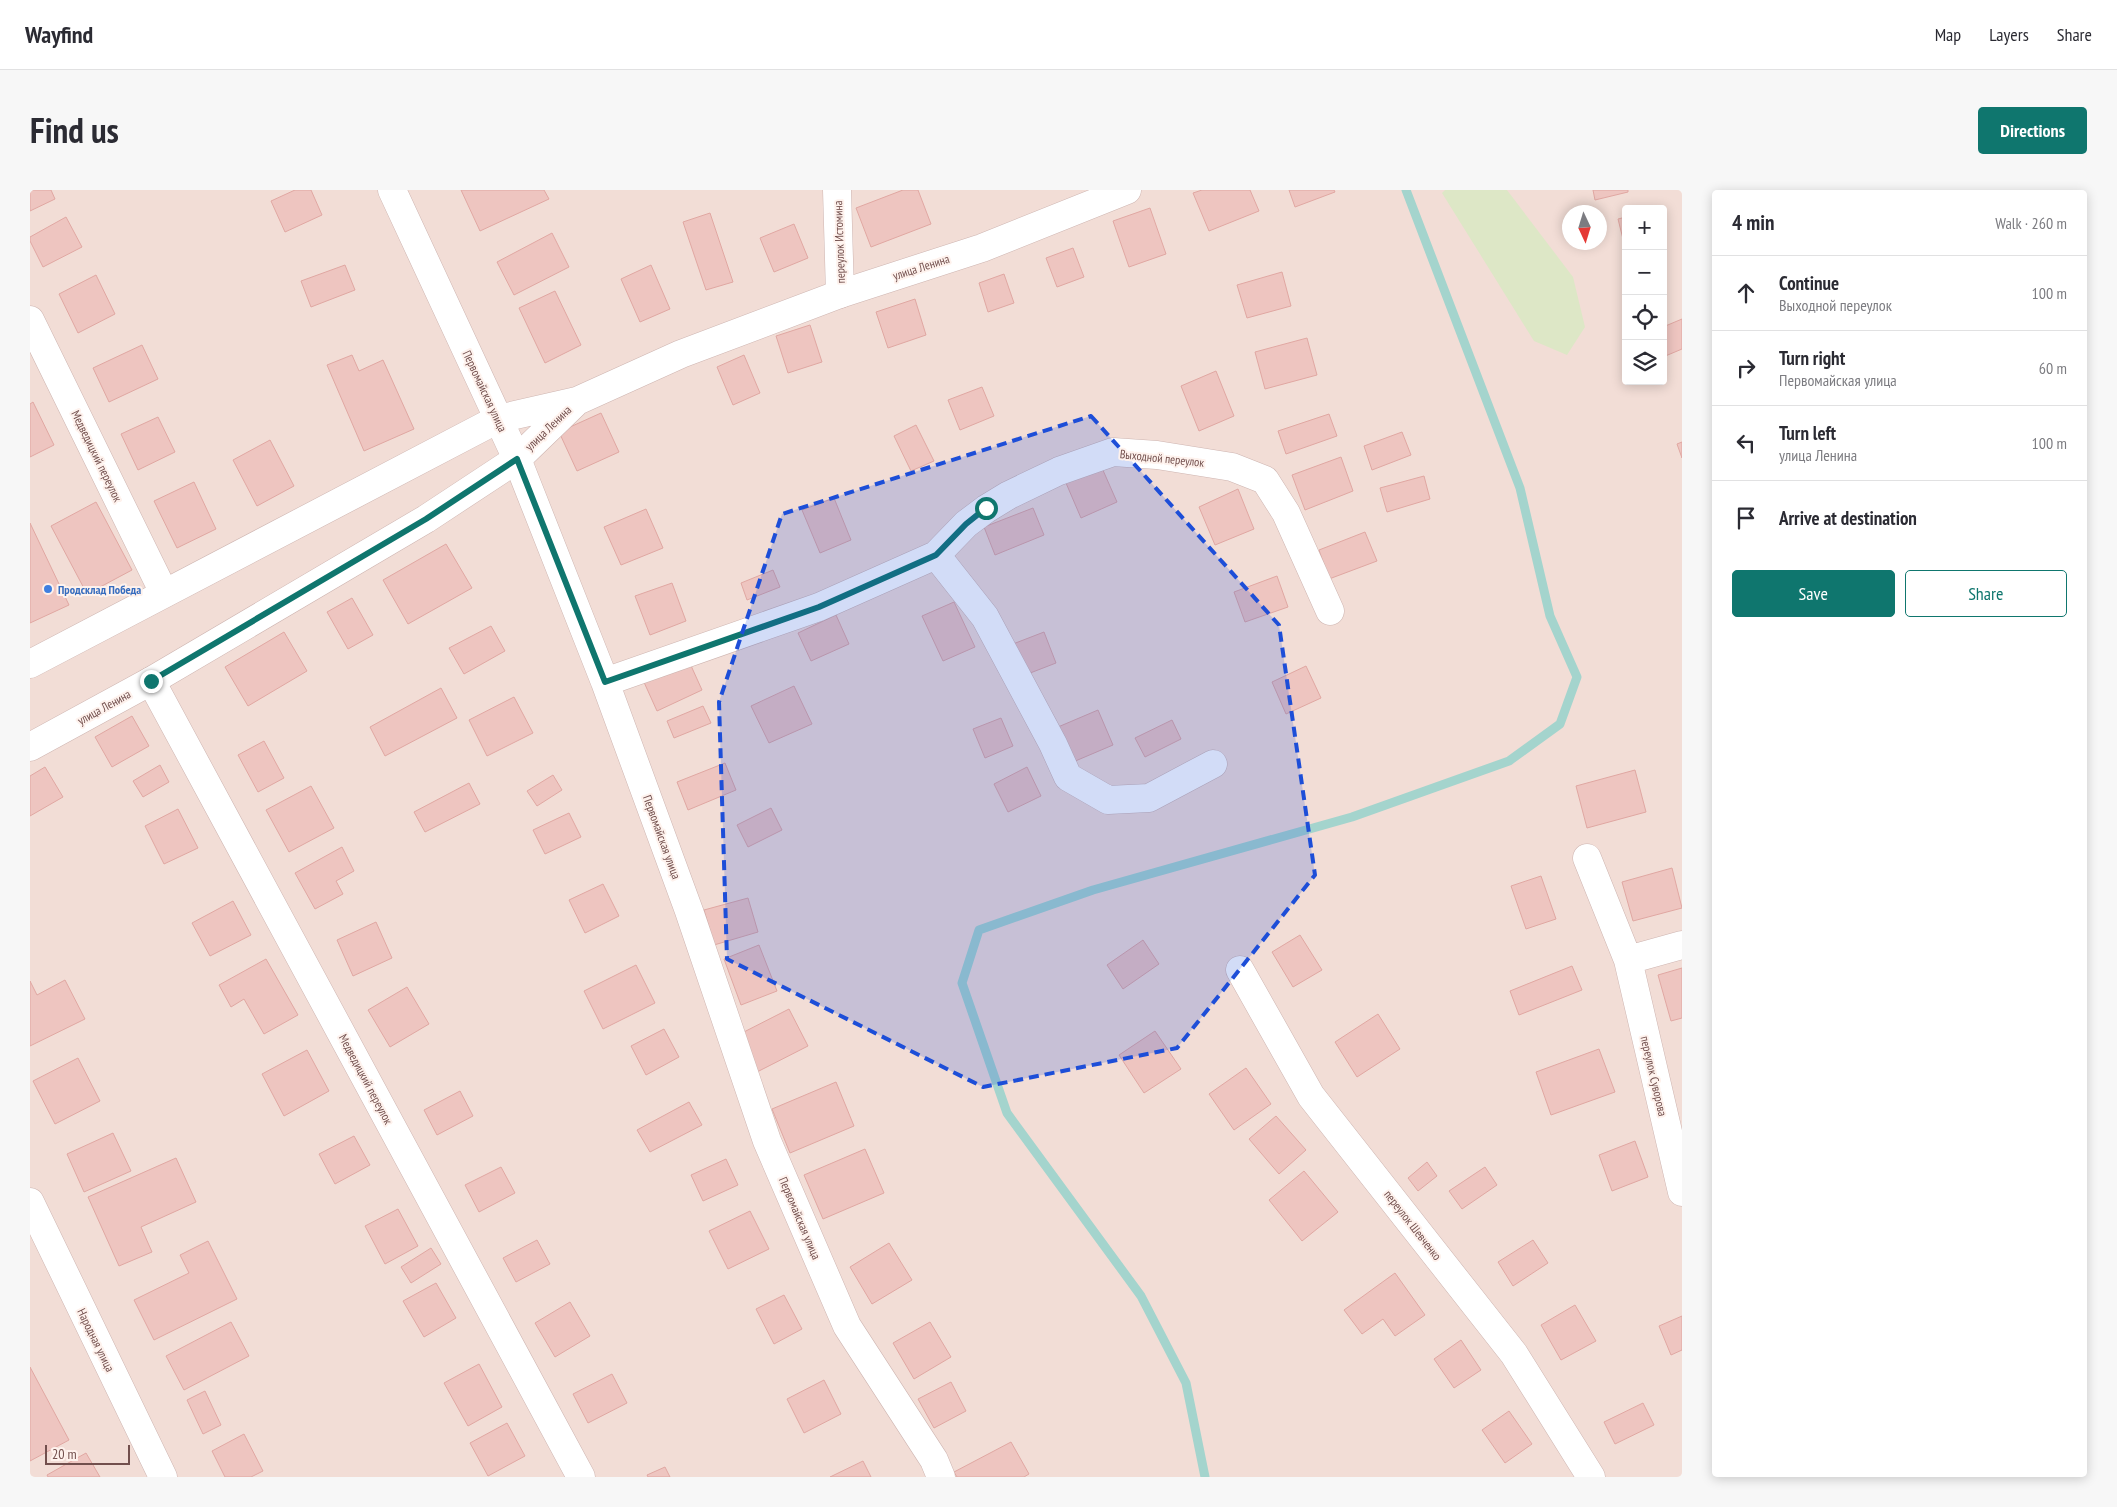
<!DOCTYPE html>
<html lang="en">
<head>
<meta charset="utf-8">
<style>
	:root { --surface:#fff; --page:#f7f7f7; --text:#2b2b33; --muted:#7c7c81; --line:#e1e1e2; --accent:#0f766e }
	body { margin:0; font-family:"PT Sans Narrow",sans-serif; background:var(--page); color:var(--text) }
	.controls { position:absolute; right:15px; top:15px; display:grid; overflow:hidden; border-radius:5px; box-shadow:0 2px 12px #0003 }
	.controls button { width:45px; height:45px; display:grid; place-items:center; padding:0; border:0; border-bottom:1px solid var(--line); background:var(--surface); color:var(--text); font:25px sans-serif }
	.compass { position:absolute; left:1532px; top:15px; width:45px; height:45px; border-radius:50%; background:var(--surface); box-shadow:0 2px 12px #0003; rotate:176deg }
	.scale { position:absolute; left:15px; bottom:12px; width:85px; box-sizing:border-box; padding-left:5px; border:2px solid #724f4d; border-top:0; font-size:14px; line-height:18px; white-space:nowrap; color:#724f4d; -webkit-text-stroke:4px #fef2ed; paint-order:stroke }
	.stop { position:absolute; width:15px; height:15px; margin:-11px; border:4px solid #0f766e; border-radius:50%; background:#fff }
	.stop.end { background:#0f766e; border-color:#fff; box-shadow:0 1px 5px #0008 }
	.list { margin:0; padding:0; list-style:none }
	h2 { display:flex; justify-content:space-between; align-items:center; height:65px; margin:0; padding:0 20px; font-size:21px }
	h2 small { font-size:16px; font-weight:400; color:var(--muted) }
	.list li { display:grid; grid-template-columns:32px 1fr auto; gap:15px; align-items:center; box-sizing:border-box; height:75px; padding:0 20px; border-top:1px solid var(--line) }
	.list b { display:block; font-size:19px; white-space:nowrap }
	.list p { margin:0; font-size:16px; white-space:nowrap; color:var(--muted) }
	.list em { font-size:16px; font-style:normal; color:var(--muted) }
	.actions { display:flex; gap:10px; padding:15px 20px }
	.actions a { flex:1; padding:11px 0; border:1px solid var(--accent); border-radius:5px; text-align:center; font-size:18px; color:var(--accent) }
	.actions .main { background:var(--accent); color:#fff }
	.icon { flex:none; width:28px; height:28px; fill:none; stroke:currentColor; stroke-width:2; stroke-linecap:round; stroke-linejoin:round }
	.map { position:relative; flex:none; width:1652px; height:1287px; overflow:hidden; border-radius:5px }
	header { display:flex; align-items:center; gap:30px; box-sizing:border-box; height:70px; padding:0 25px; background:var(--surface); border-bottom:1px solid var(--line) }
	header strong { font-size:24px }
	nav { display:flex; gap:28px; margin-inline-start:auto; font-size:18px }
	.intro { display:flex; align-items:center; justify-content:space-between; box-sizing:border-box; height:120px; padding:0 30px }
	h1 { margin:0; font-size:35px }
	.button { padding:12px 22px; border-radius:5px; background:var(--accent); color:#fff; font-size:18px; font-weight:700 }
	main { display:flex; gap:30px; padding:0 30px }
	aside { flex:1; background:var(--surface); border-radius:5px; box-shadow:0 2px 12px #0003 }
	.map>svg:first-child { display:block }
	.residential { fill:#f2ddd6; fill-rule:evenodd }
	.green { fill:#dde7c6 }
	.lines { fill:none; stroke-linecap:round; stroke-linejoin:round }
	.stream { stroke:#a4d4cd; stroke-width:9 }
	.building { fill:#eec5c0; stroke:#e0a7a2 }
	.minor-casing { stroke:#ceb5b1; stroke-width:29 }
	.tertiary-casing { stroke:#ceb5b1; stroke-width:29 }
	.minor { stroke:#fff; stroke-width:28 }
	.tertiary { stroke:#fff; stroke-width:28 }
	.route { stroke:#0f766e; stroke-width:6 }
	.marked { fill:#1d4ed8; fill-opacity:0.2; stroke:#1d4ed8; stroke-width:4; stroke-dasharray:10 6; stroke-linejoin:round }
	.shop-dot { fill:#3f7fe0; stroke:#fef2ed; stroke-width:2 }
	.labels { text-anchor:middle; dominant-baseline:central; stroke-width:4; stroke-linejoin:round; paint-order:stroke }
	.street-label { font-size:12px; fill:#724f4d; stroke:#fef2ed }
	.shop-label { font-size:12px; font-weight:bold; fill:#366cbe; stroke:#fef2ed; text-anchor:start }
</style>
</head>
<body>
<header>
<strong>Wayfind</strong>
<nav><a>Map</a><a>Layers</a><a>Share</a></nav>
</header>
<div class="intro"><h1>Find us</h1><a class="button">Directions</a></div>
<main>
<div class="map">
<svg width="1652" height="1287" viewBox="0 0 1652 1287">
	<rect width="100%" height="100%" fill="#fbede7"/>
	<path class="residential" d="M0,0h1652v1287h-1652zM1596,19h37v172h-37zM1540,22h30v30h-30z"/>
	<path class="green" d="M1415,0h62l66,87 12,50 -18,28 -33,-14 -92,-148z"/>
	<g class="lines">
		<path class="stream" d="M1175,1287l-19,-94 -45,-87 -134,-183 -45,-130 17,-53 114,-40 259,-73 157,-56 51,-37 17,-47 -27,-61 -30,-128 -114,-298"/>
	</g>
	<path class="building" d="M0,0h21l4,9 -25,12z
		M265,0h16l11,25 -37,17 -14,-31z
		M431,0h83l5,9 -69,32z
		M873,0h15l13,34 -60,23 -15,-39z
		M1172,0h48l9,21 -50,20 -16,-38z
		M1259,0h45l1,2 -40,15z
		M1563,0h35v2l-33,8z
		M1120,18l16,46 -37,13 -16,-46z
		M680,23l23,69 -27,8 -23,-68z
		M36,27l16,30 -39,20 -13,-26v-4z
		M1596,27v30h-1l-7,-28z
		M764,34l14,34 -34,14 -14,-34z
		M522,43l17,34 -55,28 -17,-33z
		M1043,58l11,29 -27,10 -11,-29z
		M315,75l10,25 -44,17 -10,-26z
		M621,75l19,44 -30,13 -19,-43z
		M1252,82l9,34 -44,12 -10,-33z
		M974,84l10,29 -26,9 -9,-29z
		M66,85l19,39 -37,19 -19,-39z
		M525,101l26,54 -36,18 -26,-55z
		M885,109l11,36 -38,13 -12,-36z
		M1652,129v30l-19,8v-30z
		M780,135l12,37 -34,11 -12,-37z
		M1277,148l10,37 -52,14 -10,-37z
		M112,155l16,34 -49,23 -16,-34z
		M322,165l7,16 24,-11 31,69 -50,22 -37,-86z
		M714,165l16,38 -27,12 -16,-38z
		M1186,181l18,45 -35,15 -18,-45z
		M952,197l12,29 -34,14 -12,-30z
		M3,212l21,43 -24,12v-53z
		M571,223l18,39 -42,19 -18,-39z
		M1299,224l8,22 -51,18 -8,-23z
		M128,227l17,35 -37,18 -17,-36z
		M886,235l18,36 -23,10 -17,-35z
		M1372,242l9,23 -39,15 -8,-24z
		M240,250l24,46 -37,20 -24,-46z
		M1652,252v16l-5,-14z
		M1311,267l12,34 -48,19 -13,-35z
		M1072,278l15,34 -36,16 -15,-35z
		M1394,286l6,23 -43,13 -7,-24z
		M164,292l22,47 -39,19 -23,-47z
		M1208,299l16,40 -39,16 -16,-38z
		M804,308l17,42 -31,13 -18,-43z
		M66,312l36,68 -45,24 -36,-68z
		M1003,318l11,27 -49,20 -11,-28z
		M616,319l17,39 -42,17 -17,-38z
		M0,333l39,82 -39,18z
		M1335,342l12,29 -48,18 -10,-29z
		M416,354l26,44 -64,36 -25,-44z
		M743,380l7,17 -33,13 -6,-17z
		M1247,386l11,31 -43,15 -11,-30z
		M642,393l14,38 -36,14 -15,-39z
		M322,408l21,37 -25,14 -21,-37z
		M924,412l21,45 -32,14 -21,-45z
		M806,425l13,29 -38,17 -13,-28z
		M461,436l14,25 -41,23 -15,-26z
		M254,442l23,39 -59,35 -23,-39z
		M1014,442l12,31 -31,12 -12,-31z
		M658,469l14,31 -45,21 -14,-31z
		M1276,476l15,32 -35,16 -14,-32z
		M764,496l18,38 -43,19 -18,-37z
		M411,498l16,30 -72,38 -15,-29z
		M484,507l19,36 -46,23 -18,-36z
		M673,516l8,17 -37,15 -7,-17z
		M1068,520l15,35 -40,17 -15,-35z
		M102,526l17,30 -37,21 -17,-30z
		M971,528l12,28 -28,12 -12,-29z
		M1142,530l9,19 -36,18 -10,-19z
		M234,551l20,37 -26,14 -20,-37z
		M695,573l11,27 -48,20 -11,-28z
		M130,575l9,17 -26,15 -10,-16z
		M15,577l18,30 -33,19v-40z
		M997,577l14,29 -33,16 -14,-28z
		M1605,580l11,42 -59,16 -11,-42z
		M523,585l9,15 -25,16 -10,-15z
		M439,593l11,21 -55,28 -11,-20z
		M281,596l23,42 -45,24 -23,-42z
		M741,618l11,22 -34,17 -11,-22z
		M148,619l20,39 -34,16 -19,-38z
		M539,623l12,24 -36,17 -12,-24z
		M312,657l12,24 -18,10 7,13 -28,15 -20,-36z
		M1642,678l10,40 -49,13 -11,-39z
		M1511,686l15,43 -30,10 -15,-43z
		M573,694l16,32 -34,17 -16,-33z
		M718,708l10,34 -44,13 -10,-35z
		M203,711l18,34 -41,21 -18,-33z
		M346,732l16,36 -39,18 -16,-36z
		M1270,745l22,35 -29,17 -21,-35z
		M1113,750l16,24 -36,25 -16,-24z
		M729,755l18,46 -36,14 -17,-46z
		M236,769l32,56 -34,19 -20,-35 -13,8 -12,-22z
		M606,775l19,38 -52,26 -19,-38z
		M1542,776l10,24 -63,25 -9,-24z
		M1652,778v50l-11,3 -13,-46z
		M35,790l20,39 -55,27v-65l7,14z
		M377,797l22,37 -39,23 -22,-37z
		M759,819l19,37 -51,26 -19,-37z
		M1348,824l22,35 -43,28 -22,-35z
		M634,839l15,28 -33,18 -15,-29z
		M1125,841l26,38 -37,24 -25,-38z
		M1569,859l16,43 -64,23 -15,-43z
		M277,860l22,41 -45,25 -22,-42z
		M48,868l22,43 -45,23 -22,-43z
		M1216,878l25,36 -37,26 -25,-36z
		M806,892l18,44 -64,27 -18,-44z
		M430,901l13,25 -36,19 -13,-25z
		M659,912l13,23 -52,27 -13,-22z
		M1246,926l30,34 -27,24 -30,-35z
		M83,943l18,38 -47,21 -17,-38z
		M324,946l16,29 -35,19 -16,-30z
		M1605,951l13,36 -36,14 -13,-36z
		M835,959l19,44 -61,26 -19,-44z
		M146,968l20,44 -55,25 11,25 -33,14 -31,-69z
		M696,969l12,26 -35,16 -12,-26z
		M1397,972l10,14 -19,15 -10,-13z
		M471,977l14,26 -36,19 -14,-27z
		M1455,977l12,18 -35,24 -13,-18z
		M1274,981l34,41 -36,29 -33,-41z
		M368,1019l20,37 -33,18 -20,-38z
		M720,1021l19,38 -41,20 -19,-38z
		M507,1050l13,24 -34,18 -13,-24z
		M1503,1050l15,23 -35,23 -15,-24z
		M178,1051l29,58 -83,41 -20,-40 55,-27 -9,-18z
		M859,1053l23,37 -40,24 -22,-37z
		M401,1058l10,16 -30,19 -10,-16z
		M1365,1083l30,42 -30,21 -12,-17 -21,15 -18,-24z
		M406,1093l20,35 -32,19 -21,-36z
		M754,1105l18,34 -28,15 -18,-35z
		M540,1112l20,34 -35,21 -20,-34z
		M1545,1115l21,36 -35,19 -20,-35z
		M1652,1126v34l-11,5 -12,-29z
		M201,1132l18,34 -65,34 -18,-34z
		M900,1132l21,35 -37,22 -21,-36z
		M1431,1150l20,30 -27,18 -20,-29z
		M449,1174l23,43 -34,19 -24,-43z
		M0,1177l39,73 -39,21z
		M582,1184l15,29 -39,20 -15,-29z
		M794,1190l17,34 -37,19 -17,-34z
		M921,1192l15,29 -32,17 -16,-29z
		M175,1201l16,34 -18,9 -16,-34z
		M1613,1213l11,22 -39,19 -11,-22z
		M1479,1221l23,33 -27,19 -23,-33z
		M477,1233l18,33 -37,20 -18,-33z
		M214,1244l19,37 -12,6h-26l-13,-26z
		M981,1252l18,32 -5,3h-67l-3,-5z
		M56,1263l14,24h-52l-1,-2z
		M833,1271l8,16h-41z
		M635,1277l5,10h-22l-1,-2z"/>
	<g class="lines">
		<defs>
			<path id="minor" d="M362,0l125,269 88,223 84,229 78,230 80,185 87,134 7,17
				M807,0l3,104
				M0,130l134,273
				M906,365l49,62 68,127 15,33 40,23 41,-2 64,-34
				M121,491l430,796
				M575,492l214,-75 117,-52 30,-31 20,-15 23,-14 50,-24 54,-19 44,3 75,12 33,13 21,33 44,98
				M1557,668l41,102 54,232
				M1598,770l54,-15
				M1210,780l71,126 203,258 77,123"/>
			<path id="tertiary" d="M0,474l468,-245 79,-18 104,-47 159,-60 142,-46 145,-58
				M0,557l121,-66 275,-162 91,-60 59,-57
				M0,1012l133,275"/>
		</defs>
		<use href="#minor" class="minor-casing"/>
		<use href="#tertiary" class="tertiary-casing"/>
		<use href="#minor" class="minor"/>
		<use href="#tertiary" class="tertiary"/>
	</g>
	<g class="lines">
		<path class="route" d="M121,491l275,-162 91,-60 88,223 214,-75 117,-52 30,-31 20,-16"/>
	</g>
	<path class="marked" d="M1061,226l188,209 36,250 -138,173 -194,39 -256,-128 -8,-257 63,-188z"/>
	<circle class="shop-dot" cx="18" cy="399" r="5"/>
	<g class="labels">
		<g class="street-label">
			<text transform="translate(809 52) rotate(-92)">переулок Истомина</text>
			<text transform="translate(891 77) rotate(-18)">улица Ленина</text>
			<text transform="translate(455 201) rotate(65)">Первомайская улица</text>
			<text transform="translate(518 238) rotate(-44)">улица Ленина</text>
			<text transform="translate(67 266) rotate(64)">Медведицкий переулок</text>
			<text transform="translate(1132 268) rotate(6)">Выходной переулок</text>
			<text transform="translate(74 517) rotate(-29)">улица Ленина</text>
			<text transform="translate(632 647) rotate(70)">Первомайская улица</text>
			<text transform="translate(1624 886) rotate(77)">переулок Суворова</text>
			<text transform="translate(336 889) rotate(62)">Медведицкий переулок</text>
			<text transform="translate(770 1028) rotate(67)">Первомайская улица</text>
			<text transform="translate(1383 1035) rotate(52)">переулок Шевченко</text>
			<text transform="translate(66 1150) rotate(64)">Народная улица</text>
		</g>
		<g class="shop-label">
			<text x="28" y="399">Продсклад Победа</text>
		</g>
	</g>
</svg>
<div class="controls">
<button>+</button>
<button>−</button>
<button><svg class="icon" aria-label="locate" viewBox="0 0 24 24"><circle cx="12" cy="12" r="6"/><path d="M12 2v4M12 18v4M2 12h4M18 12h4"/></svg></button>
<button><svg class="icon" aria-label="layers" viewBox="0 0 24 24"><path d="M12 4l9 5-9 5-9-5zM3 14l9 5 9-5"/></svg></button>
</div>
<svg class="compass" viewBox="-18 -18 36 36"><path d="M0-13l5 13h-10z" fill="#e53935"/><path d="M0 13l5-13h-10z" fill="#7c7c81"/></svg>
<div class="scale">20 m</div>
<div class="stop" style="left:956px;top:318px"></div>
<div class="stop end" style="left:121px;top:491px"></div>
</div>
<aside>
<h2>4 min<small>Walk · 260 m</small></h2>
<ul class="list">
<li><svg class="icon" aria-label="ahead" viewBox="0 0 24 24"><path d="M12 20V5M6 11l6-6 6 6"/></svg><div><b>Continue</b><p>Выходной переулок</p></div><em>100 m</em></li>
<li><svg class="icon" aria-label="right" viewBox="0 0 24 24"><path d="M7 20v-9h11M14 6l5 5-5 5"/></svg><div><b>Turn right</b><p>Первомайская улица</p></div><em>60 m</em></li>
<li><svg class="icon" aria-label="left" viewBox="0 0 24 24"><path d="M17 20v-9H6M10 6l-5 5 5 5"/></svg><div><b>Turn left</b><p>улица Ленина</p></div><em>100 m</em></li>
<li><svg class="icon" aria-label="arrive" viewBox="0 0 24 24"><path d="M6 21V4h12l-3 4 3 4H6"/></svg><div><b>Arrive at destination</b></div></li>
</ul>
<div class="actions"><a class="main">Save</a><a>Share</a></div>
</aside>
</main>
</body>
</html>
